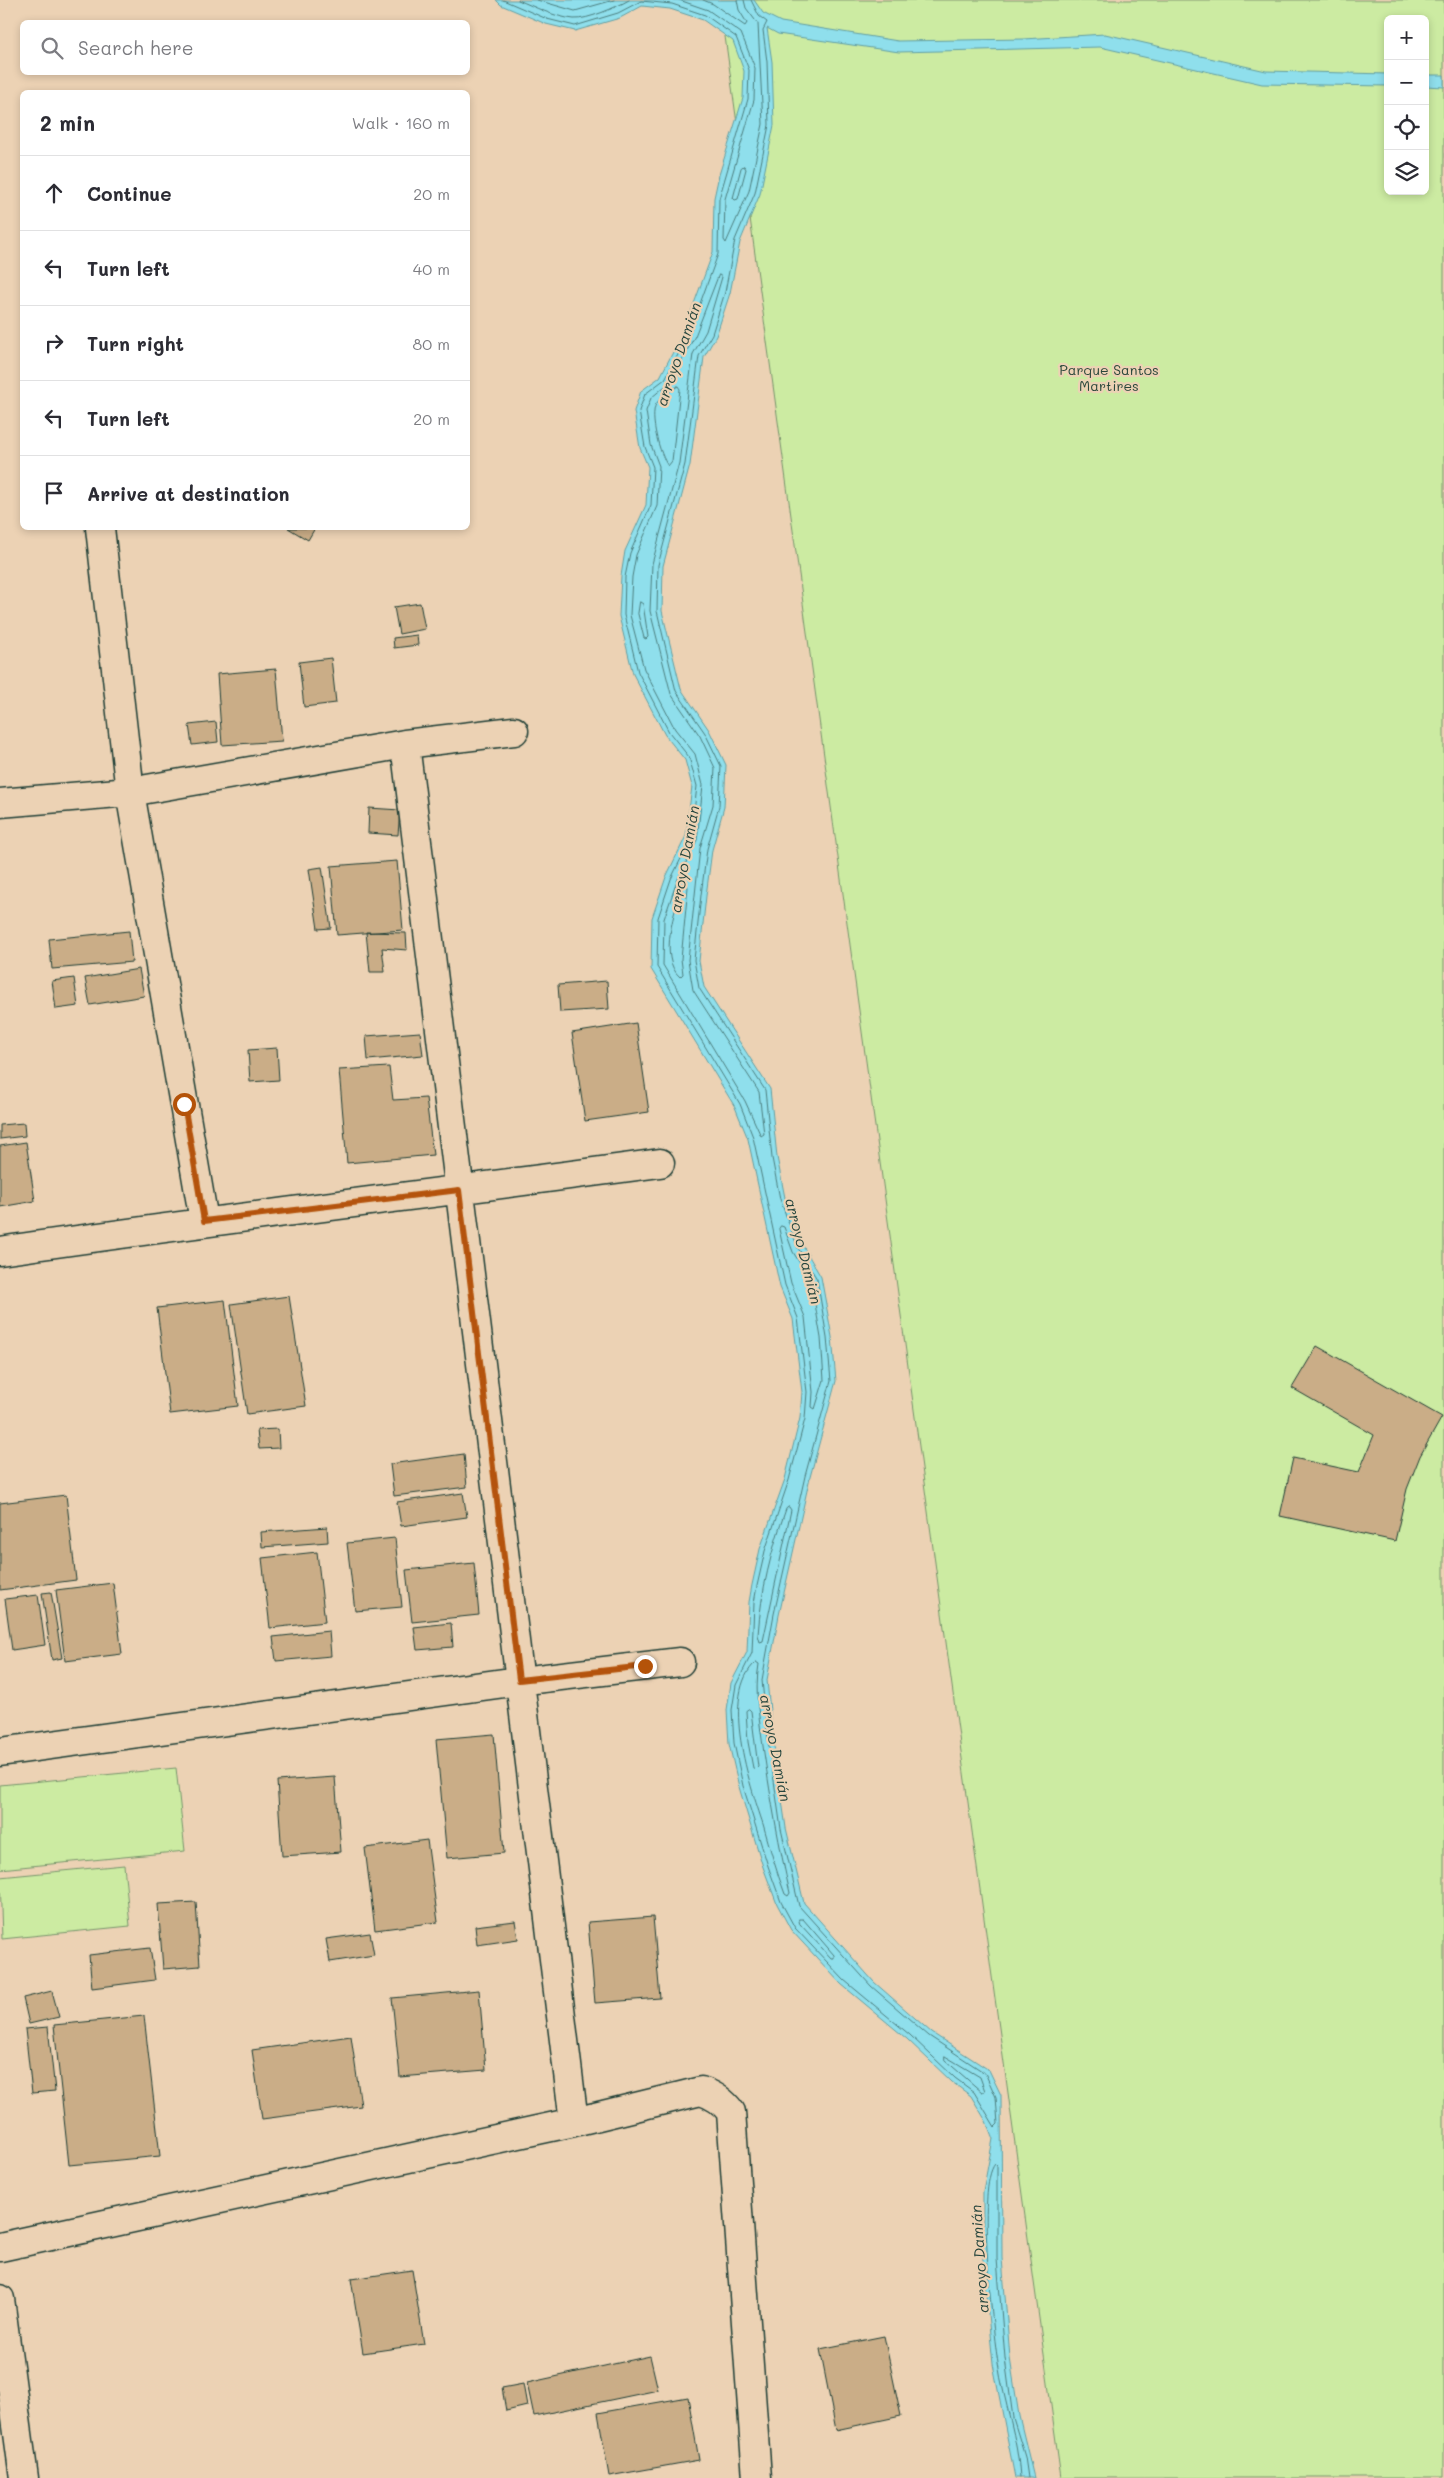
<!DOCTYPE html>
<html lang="en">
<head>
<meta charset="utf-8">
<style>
	:root { --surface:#fff; --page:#f2f2f3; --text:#2b2b33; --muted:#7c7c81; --line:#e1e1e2 }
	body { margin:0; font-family:Mali,sans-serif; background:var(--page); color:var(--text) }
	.controls { position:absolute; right:15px; top:15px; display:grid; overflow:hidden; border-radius:8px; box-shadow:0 2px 8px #0003 }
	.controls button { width:45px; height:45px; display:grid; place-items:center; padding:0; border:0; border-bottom:1px solid var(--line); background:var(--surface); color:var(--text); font:25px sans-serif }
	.stop { position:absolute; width:15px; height:15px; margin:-11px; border:4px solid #b45309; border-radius:50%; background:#fff }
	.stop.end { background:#b45309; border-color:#fff; box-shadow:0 1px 5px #0008 }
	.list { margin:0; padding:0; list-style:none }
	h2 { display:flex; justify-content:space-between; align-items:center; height:65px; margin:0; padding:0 20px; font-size:21px }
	h2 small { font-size:16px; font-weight:400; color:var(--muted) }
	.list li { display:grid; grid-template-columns:32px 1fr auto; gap:15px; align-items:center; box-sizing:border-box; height:75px; padding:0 20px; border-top:1px solid var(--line) }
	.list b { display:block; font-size:19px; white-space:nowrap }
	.list em { font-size:16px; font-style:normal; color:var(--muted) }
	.icon { flex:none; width:28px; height:28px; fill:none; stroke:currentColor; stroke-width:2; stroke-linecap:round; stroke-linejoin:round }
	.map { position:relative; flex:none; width:1444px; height:2478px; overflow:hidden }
	.search { position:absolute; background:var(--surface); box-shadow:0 2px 8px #0003; left:20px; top:20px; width:450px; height:55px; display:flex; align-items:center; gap:12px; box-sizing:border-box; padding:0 18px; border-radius:8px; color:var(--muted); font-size:19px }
	.panel { position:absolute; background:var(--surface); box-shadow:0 2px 8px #0003; left:20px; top:90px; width:450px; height:440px; border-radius:8px }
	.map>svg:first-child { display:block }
	.green { fill:#cceba2; stroke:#76946b; fill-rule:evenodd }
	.water { fill:#8fdfec; stroke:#629ea2 }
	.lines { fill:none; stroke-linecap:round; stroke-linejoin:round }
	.shore { stroke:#4c7e7e; stroke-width:1 }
	.building { fill:#caad87; stroke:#1f3d34 }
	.minor-casing { stroke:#1f3d34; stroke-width:31 }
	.minor { stroke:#ecd2b4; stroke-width:28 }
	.route { stroke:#b45309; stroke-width:6 }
	.labels { text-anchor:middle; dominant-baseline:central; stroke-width:4.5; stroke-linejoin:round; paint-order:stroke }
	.park-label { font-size:14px; fill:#28463a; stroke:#ecd2b4 }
	.water-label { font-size:15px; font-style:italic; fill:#25453d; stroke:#ecd2b4 }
</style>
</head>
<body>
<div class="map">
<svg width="1444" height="2478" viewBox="0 0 1444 2478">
	<rect width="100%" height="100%" fill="#ecd2b4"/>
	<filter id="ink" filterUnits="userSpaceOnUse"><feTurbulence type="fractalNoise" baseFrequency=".02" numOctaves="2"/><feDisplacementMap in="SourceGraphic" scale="10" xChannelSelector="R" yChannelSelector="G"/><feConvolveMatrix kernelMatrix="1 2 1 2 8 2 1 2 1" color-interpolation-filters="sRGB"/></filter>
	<g filter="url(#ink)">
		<path class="green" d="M720,0h724v2478h-383zM1388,19h37v172h-37z
			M176,1768l9,83 -185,18v-84z
			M124,1865l6,61 -128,13 -2,-62z"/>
		<path class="water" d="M496,0h258l9,13 18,9 117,19 126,-2 81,-5 161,37 122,3v12l-126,-2 -162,-37 -201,5 -121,-18 -11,-6 5,34 2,63 -14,69 -20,48 -10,51 -14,43 -12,21 -14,108 -27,101 -1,45 19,78 28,41 17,35 -2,42 -12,43 -6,46 -7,65 5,26 66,102 7,68 8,41 18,48 18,31 11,60 4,44 -26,96 -31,138 -12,65 5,52 14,96 18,75 70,79 58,51 57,37 12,25 1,163 8,100 9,58 15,62h-19l-22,-114 -10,-100v-72l10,-53 -7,-18 -15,-25 -19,-14 -45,-43 -66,-55 -50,-54 -14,-26 -14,-37 -24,-80 -10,-43 -2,-34 4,-27 16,-31 2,-50 3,-17 8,-36 25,-70 15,-61 2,-26 -9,-73 -13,-32 -32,-148 -13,-32 -84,-138 1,-51 14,-41 20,-41 6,-50 -7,-26 -20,-25 -32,-61 -14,-58 2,-40 4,-25 21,-46 2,-38 -8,-19 -6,-37 7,-20 19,-14 24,-46 29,-79 1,-54 5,-23 24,-77 1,-27 -11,-30 -30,-21 -33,-11 -28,-3 -22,12 -45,13 -29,-7 -45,-19z
			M1425,75h19v12l-19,-1z"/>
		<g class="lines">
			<path class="shore" d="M503,0l44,19 28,7 43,-13 23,-12 31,3 33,11 31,22 13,33 -1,29 -29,100 -1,55 -29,80 -24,45 -20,15 -6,17 6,36 8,20 -2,38 -21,48 -5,24 -1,38 14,57 31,60 20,25 8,29 -6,52 -20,41 -13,39 -1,49 83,137 13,33 32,148 13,33 9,74 -2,27 -16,61 -24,71 -8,35 -3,17 -2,50 -16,32 -4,25 2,33 9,43 25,80 13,36 14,26 49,52 66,55 45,43 19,14 21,35 3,-3 -2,-27 -11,-24 -56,-37 -58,-50 -72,-80 -18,-77 -14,-97 -5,-52 12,-66 31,-138 26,-95 -4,-43 -10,-59 -19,-31 -18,-49 -8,-41 -7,-68 -66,-102 -5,-28 7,-65 6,-46 12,-43 2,-40 -16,-33 -29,-42 -19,-80 1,-46 27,-101 14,-108 13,-22 13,-42 10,-52 20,-47 14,-68 -2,-63 -4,-32 4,-8 -8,-6 -8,-16
				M518,0c17,7 36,17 56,19 13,1 43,-12 55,-19
				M537,0l38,11 39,-11
				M679,0l29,10 33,23 14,35 -1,32 -29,99 -1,41 2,3 23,-52 14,-67 -5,-100 -12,-16 -2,-8
				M703,0l10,4 32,22 2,-3 -8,-13 -2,-10
				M744,166l2,3 -8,30 -3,1 -2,-2 8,-30z
				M719,275l3,2 -16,54 -13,23 -14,109 -27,101 -2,47 21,83 29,42 15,32 -2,37 -13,43 -5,47 -7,65 5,30 66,102 5,42 -3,2 -16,-35 -82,-136 1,-46 13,-38 20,-41 6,-55 -8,-31 -20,-25 -31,-60 -14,-54 2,-38 4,-22 21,-49 2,-40 -8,-21 -5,-34 5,-13 19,-16 25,-46z
				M678,386l2,3 -8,72 -4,5c-8,-11 -19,-49 -12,-62 4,-6 16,-14 22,-18z
				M640,602l3,2 5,33 -2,2 -2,-1 -6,-24z
				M686,884l2,3 -7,72 2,15 -3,3c-22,-19 -5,-68 3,-92z
				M781,1226l3,1 9,25 18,29 10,57 3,42 -9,29 -3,-2 1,-15 -8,-75 -14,-34 -12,-54z
				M789,1507l2,3 -28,131 -3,1 -2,-7c3,-44 13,-84 28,-126z
				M756,1662l3,2c-5,29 1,60 5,89 7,47 15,93 26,140l-2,3 -3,-2c-9,-23 -15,-46 -22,-70 -13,-39 -44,-129 -7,-162z
				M749,1709l2,2 7,56 -2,2 -3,-1 -5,-26 -2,-31z
				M799,1919h4l31,36v3h-3l-31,-34z
				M945,2056l35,21 5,14 -3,1 -37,-32z
				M1020,2478c-2,-40 -16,-75 -22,-115 -5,-32 -22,-177 -3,-199l2,2v93l8,99 8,60 12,39 3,21"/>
		</g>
		<path class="building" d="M288,528h27l-7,12z
			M420,603l5,26 -26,5 -5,-27z
			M417,635l1,10 -24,3 -1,-10z
			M331,658l5,45 -32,4 -5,-45z
			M276,669l6,72 -60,4 -5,-71z
			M216,722l2,20 -26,3 -3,-20z
			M369,808l31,2 -2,25 -30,-2z
			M397,861l6,69 -66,5 -6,-69z
			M322,867l9,61 -13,1 -9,-60z
			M129,931l3,31 -80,7 -3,-30z
			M366,932l40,1 1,17 -25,-2 3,24h-15z
			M139,969l5,27 -54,9 -5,-27z
			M74,978l4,28 -22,3 -4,-28z
			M607,981l2,28 -49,3 -2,-27z
			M636,1023l13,89 -64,9 -13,-88z
			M420,1032l3,23 -55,5 -2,-24z
			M277,1048l2,32 -29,2 -2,-32z
			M389,1067l4,33 33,-2 7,57 -86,8 -8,-93z
			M24,1123l1,13 -25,3v-14z
			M26,1142l9,59 -35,6v-61z
			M289,1296l17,110 -59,8 -16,-110z
			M225,1300l13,106 -68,8 -13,-106z
			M1317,1346l125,71 -22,39 -13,33 -12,52 -115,-25 13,-58 66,14 15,-37 -82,-47z
			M278,1429l1,19 -20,1 -2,-19z
			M464,1454l3,33 -73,9 -4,-32z
			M463,1493l4,24 -66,9 -4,-24z
			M66,1495l10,85 -76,10v-87z
			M327,1527l1,15 -66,5 -1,-15z
			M395,1538l7,69 -47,4 -8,-68z
			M317,1552l8,70 -55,6 -8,-70z
			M474,1563l5,52 -67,7 -6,-52z
			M113,1583l9,71 -57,7 -9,-71z
			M51,1592l11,66 -10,2 -10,-67z
			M38,1595l7,50 -33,5 -7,-51z
			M451,1623l2,24 -36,3 -3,-23z
			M329,1631l2,25 -55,5 -3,-24z
			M494,1734l10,119 -57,5 -11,-119z
			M335,1777l6,75 -59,4 -5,-75z
			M427,1840l11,82 -63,8 -10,-82z
			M196,1902l4,64 -37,3 -5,-65z
			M653,1917l7,81 -65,5 -7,-81z
			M515,1921l3,18 -41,6 -2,-19z
			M370,1933l4,22 -44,7 -4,-23z
			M150,1948l5,32 -63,8 -3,-33z
			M479,1990l7,80 -86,7 -8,-79z
			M52,1991l7,26 -30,7 -6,-26z
			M144,2016l16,140 -91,9 -15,-140z
			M48,2027l7,64 -23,2 -7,-64z
			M351,2036l10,70 -99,13 -10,-69z
			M412,2270l12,74 -61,9 -12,-74z
			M884,2336l17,80 -65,14 -16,-81z
			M650,2356l8,34 -124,26 -7,-33z
			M523,2384l4,22 -21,5 -4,-23z
			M688,2397l11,63 -90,16 -11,-63z"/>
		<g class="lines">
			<defs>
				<path id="minor" d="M100,528l30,264 74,429
					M405,744l169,1378
					M0,803l130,-11 275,-48 109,-13
					M0,1251c220,-32 440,-58 660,-88
					M0,1752l519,-71 161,-19
					M0,2247l574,-125 127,-31c13,4 22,10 30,21l26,366
					M0,2299l24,179"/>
			</defs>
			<use href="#minor" class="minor-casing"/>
			<use href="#minor" class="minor"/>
		</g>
	</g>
	<g class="lines" filter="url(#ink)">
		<path class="route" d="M184,1104l20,117 255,-31 60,490 126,-14"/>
	</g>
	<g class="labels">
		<g class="park-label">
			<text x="1109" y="369">Parque Santos<tspan x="1109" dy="16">Martires</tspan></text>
		</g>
		<g class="water-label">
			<text transform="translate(678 354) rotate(-71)">arroyo Damián</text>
			<text transform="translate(684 859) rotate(-80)">arroyo Damián</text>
			<text transform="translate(804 1251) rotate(76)">arroyo Damián</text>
			<text transform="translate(776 1748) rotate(79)">arroyo Damián</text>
			<text transform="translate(979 2259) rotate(-94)">arroyo Damián</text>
		</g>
	</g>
</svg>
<div class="controls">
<button>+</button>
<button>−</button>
<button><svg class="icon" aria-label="locate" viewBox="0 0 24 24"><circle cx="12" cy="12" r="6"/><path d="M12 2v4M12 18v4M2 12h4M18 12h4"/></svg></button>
<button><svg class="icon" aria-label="layers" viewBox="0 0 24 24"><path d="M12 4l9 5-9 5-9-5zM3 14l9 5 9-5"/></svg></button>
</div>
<div class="stop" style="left:184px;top:1104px"></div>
<div class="stop end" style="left:645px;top:1666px"></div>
<div class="search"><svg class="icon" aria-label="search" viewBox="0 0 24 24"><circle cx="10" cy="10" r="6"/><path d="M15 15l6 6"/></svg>Search here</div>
<section class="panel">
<h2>2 min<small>Walk · 160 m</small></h2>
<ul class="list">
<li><svg class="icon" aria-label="ahead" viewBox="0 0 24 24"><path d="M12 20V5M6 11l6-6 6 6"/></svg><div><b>Continue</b></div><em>20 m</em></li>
<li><svg class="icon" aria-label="left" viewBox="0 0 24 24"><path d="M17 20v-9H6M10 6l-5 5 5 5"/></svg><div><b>Turn left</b></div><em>40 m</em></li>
<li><svg class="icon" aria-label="right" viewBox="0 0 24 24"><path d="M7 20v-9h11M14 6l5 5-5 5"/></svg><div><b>Turn right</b></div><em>80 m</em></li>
<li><svg class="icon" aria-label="left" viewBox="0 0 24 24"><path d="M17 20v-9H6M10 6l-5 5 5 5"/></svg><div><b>Turn left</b></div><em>20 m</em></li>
<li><svg class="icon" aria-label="arrive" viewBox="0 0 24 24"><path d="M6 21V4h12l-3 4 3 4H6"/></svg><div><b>Arrive at destination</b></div></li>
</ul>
</section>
</div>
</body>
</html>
